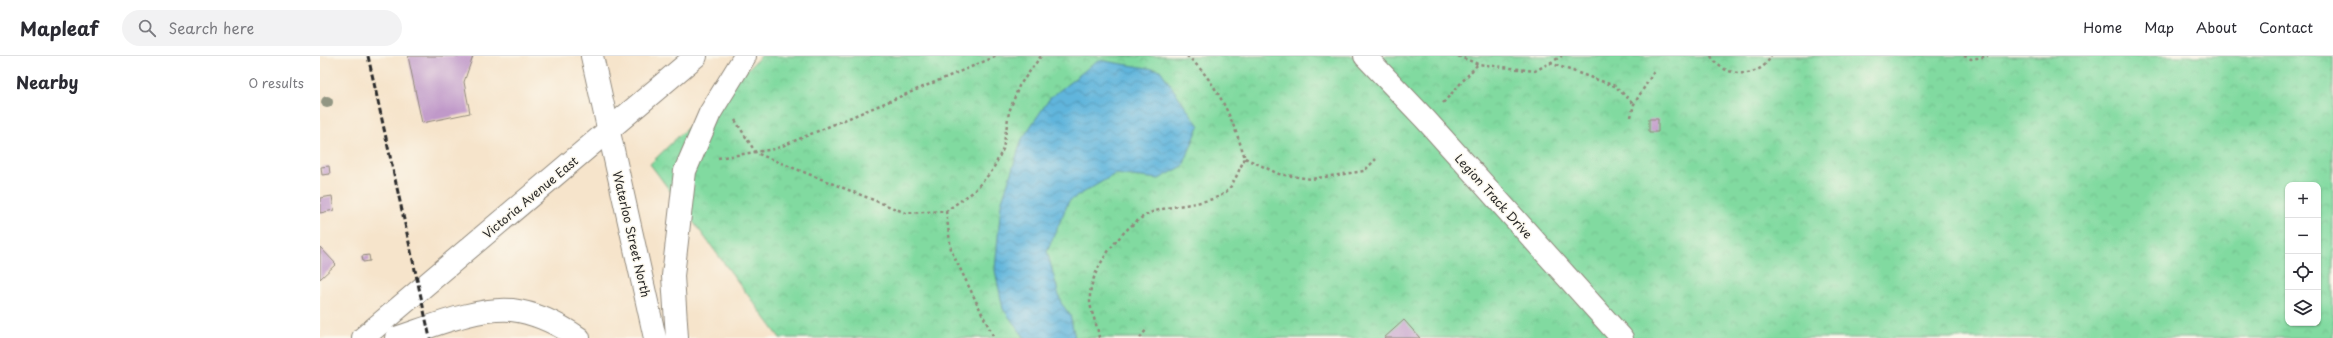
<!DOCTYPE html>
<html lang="en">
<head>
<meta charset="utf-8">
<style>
	:root { --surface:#fff; --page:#f2f2f3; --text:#2b2b33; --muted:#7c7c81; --line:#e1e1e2 }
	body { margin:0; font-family:"Playpen Sans",sans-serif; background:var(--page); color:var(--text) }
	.controls { position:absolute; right:12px; bottom:12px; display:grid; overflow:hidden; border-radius:8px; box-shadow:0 1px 3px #0004 }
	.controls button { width:36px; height:36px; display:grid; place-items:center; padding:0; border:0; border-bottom:1px solid var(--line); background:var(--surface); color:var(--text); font:20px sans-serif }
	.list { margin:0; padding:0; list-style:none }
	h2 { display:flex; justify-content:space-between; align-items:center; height:52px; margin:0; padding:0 16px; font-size:17px }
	h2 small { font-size:13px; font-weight:400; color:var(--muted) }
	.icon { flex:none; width:22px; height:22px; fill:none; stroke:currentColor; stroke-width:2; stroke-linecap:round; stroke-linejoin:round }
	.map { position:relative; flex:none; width:2013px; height:282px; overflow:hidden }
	header { display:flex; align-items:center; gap:24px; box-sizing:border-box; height:56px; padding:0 20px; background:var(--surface); border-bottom:1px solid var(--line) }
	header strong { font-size:19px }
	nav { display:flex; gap:22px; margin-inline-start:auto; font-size:14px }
	.search { width:280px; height:36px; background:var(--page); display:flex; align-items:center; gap:10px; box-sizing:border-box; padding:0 14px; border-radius:22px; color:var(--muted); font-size:15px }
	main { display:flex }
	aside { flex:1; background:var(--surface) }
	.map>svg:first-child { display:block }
	.park { fill:url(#park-crowns); stroke:#568266; fill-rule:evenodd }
	.water { fill:url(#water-waves); stroke:#467084 }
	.building { fill:#c099c9 }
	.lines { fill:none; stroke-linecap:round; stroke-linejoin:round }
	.minor-casing { stroke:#90887b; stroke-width:24 }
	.tertiary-casing { stroke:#90887b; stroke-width:24 }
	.secondary-casing { stroke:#90887b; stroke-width:24 }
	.path { stroke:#90887b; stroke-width:2.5; stroke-dasharray:3 3; stroke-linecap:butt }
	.minor { stroke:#fff; stroke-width:22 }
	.tertiary { stroke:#fff; stroke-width:22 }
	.secondary { stroke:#fff; stroke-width:22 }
	.rail { stroke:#2b2b2b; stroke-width:3; stroke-dasharray:6 3; stroke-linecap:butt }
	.tree { fill:#929683 }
	.labels { text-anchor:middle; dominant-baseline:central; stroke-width:3; stroke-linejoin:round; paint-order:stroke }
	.street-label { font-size:12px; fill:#2b2b2b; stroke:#fbf7ec }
</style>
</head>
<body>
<header>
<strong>Mapleaf</strong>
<div class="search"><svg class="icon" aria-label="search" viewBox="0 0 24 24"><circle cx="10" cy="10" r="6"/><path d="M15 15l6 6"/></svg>Search here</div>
<nav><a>Home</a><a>Map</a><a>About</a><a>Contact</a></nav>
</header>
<main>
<aside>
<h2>Nearby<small>0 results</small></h2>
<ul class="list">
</ul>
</aside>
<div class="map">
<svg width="2013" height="282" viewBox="0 0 2013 282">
	<defs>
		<pattern id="park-crowns" width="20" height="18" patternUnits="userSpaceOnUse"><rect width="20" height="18" fill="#81daa0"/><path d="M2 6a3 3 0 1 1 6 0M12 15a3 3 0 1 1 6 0" fill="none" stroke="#70bb8a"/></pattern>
		<pattern id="water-waves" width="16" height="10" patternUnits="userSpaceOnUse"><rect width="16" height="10" fill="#60b5dc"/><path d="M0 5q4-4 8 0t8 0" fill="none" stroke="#4f93b3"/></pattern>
	</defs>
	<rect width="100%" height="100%" fill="#fbf7ec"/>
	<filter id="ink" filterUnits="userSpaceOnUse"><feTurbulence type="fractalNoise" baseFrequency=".025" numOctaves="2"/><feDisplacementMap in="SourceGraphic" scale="8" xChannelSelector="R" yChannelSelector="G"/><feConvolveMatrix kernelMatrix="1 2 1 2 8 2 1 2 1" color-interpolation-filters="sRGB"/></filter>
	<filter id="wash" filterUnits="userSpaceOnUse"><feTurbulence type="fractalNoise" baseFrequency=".012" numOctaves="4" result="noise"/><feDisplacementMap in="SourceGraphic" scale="16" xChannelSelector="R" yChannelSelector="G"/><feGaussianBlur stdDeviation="0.9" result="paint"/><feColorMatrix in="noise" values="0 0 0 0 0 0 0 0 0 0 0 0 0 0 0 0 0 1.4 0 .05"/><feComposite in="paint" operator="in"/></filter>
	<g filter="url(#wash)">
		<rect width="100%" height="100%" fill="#f6e4cb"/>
		<path class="park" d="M441,0h1572v282h-1553l-130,-174zM1968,129h30v138h-30z"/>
		<path class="water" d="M778,4l62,10 39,56 -16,40 -24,13 -44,-5 -46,27 -22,50 14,52 9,12 5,23h-50l-22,-29 -8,-39 6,-66 21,-65 28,-41z"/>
		<g id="blocks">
			<path class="building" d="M88,0h65l-9,26 6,31 -48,10z
				M1329,63h9v13h-9z
				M9,110l1,8 -8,1 -1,-8z
				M12,140l2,14 -14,3v-15z
				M0,191l16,17 -16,15z
				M49,199l1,6 -7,1 -1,-6z
				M1084,264l16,18h-36z"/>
		</g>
	</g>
	<g filter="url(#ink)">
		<use href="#blocks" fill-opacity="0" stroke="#90887b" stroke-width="1"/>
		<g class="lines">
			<defs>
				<path id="minor" d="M1045,0l61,64 196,218"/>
				<path id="tertiary" d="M43,282l333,-282"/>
				<path id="secondary" d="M272,0l63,282
					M76,282c34,-11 81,-31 116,-28 24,3 48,15 67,28
					M357,282l-4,-62 12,-105 25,-58 35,-57"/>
			</defs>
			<use href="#minor" class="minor-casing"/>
			<use href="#tertiary" class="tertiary-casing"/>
			<use href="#secondary" class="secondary-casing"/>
			<path class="path" d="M1138,0l20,8 57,7 27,-15
				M1391,0c12,22 49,24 60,0
				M1644,0l7,3 17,-3
				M1230,7l65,23 19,18
				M1123,47l35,-39
				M1311,61l3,-13 21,-34
				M415,64l21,33 150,60 40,-2 27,-19 19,-21 11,-22 6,-37 10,-26 22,-30
				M398,102l57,-9 222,-93
				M925,102l34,16 32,5 53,-8 12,-12
				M626,155l5,39 43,88
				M779,282c-1,-13 -9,-26 -9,-38 -2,-30 34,-75 60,-87 20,-9 65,-8 78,-23 7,-8 12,-23 17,-32 -12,-37 -27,-76 -58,-102
				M820,282l6,-8"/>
			<use href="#minor" class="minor"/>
			<use href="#tertiary" class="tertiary"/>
			<use href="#secondary" class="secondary"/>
			<path class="rail" d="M48,0l62,282"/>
		</g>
		<circle class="tree" cx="7" cy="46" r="6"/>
	</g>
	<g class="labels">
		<g class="street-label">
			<text transform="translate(1174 140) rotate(48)">Legion Track Drive</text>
			<text transform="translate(210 141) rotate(-40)">Victoria Avenue East</text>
			<text transform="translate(312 178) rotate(77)">Waterloo Street North</text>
		</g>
	</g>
</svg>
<div class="controls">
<button>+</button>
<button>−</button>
<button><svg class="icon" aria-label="locate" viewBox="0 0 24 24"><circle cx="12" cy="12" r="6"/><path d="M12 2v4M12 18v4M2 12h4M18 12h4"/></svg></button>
<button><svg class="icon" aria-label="layers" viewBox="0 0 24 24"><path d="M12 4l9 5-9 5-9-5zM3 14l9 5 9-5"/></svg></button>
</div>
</div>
</main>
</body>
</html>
